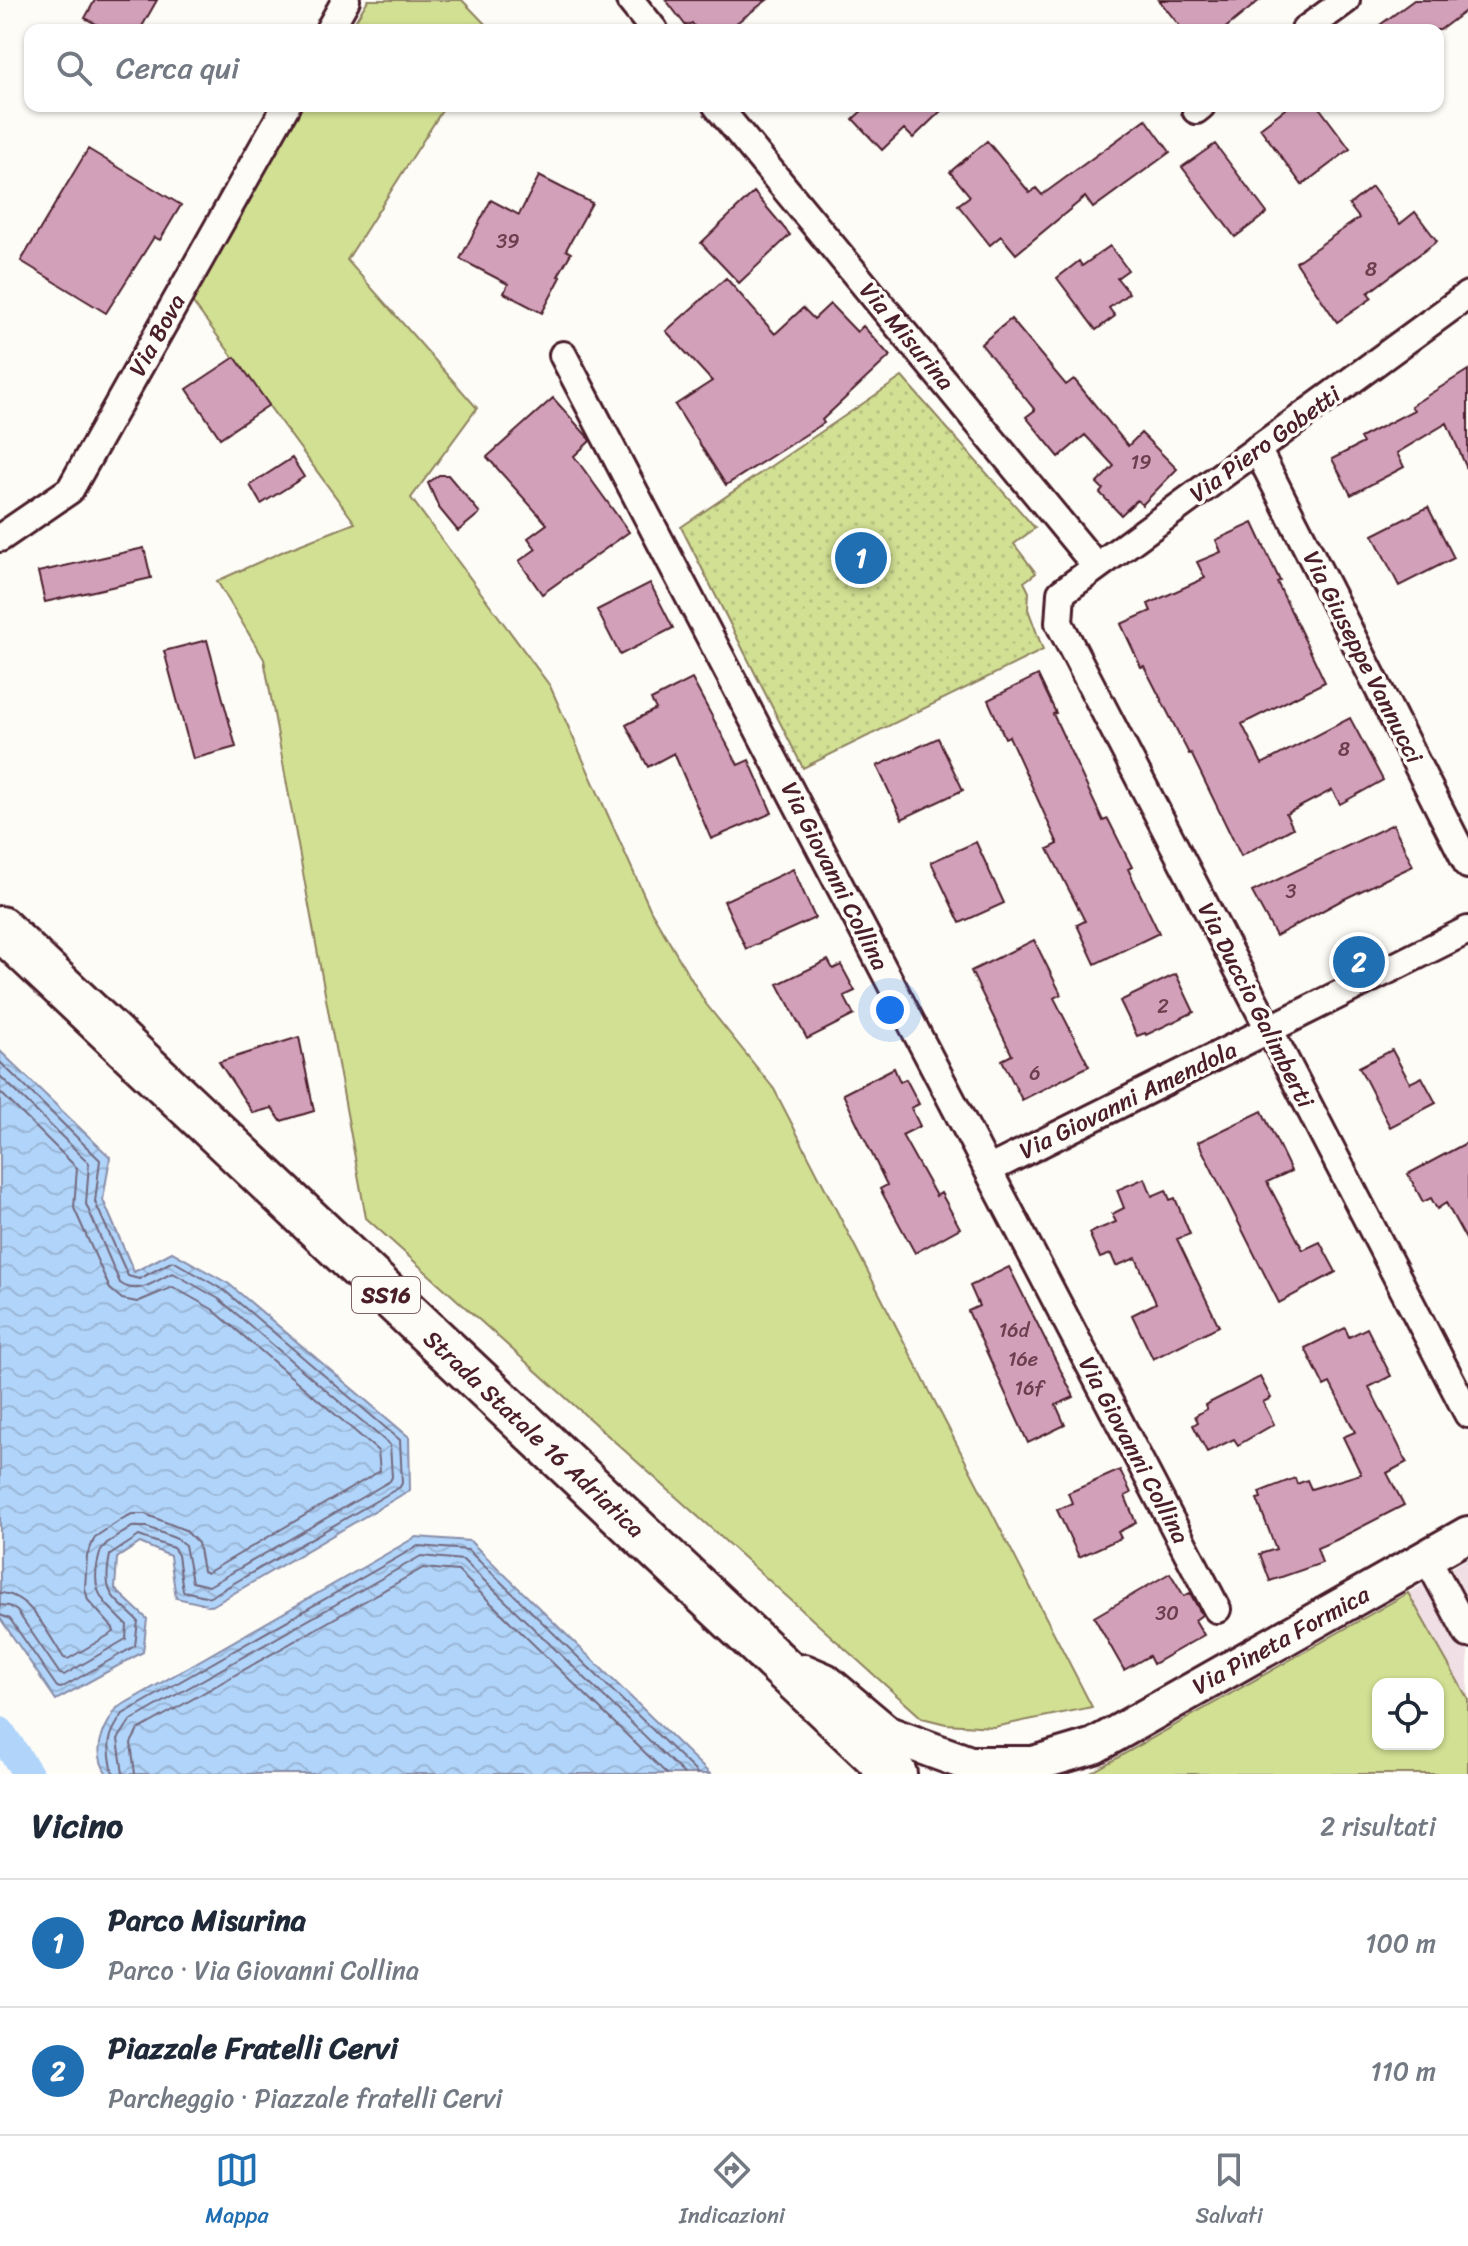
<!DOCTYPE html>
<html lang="it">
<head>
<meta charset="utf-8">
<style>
	:root { --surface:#fff; --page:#f2f2f3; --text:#1f2937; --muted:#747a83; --line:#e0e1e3; --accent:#1f6fb2 }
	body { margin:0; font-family:Sriracha,sans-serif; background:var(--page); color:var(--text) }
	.controls { position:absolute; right:24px; bottom:24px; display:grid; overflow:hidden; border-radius:16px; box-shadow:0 2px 6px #0004 }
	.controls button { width:72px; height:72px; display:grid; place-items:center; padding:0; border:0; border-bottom:2px solid var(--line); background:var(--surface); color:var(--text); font:40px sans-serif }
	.you { position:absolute; left:890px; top:1010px; width:28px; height:28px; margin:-20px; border:6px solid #fff; border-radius:50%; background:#1a73e8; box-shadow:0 0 0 12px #1a73e833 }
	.badge { display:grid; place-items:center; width:52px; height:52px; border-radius:50%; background:var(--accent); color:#fff; font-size:26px; font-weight:700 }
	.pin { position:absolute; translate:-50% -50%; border:4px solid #fff; box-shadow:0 2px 8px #0006 }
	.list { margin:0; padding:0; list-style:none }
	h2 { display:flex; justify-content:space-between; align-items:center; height:104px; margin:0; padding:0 32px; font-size:34px }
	h2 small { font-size:26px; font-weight:400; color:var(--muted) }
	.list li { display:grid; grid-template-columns:52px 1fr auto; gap:24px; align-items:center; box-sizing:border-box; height:128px; padding:0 32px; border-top:2px solid var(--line) }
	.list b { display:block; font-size:30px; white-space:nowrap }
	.list p { margin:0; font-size:26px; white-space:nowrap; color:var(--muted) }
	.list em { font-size:26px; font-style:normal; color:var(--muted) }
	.icon { flex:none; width:44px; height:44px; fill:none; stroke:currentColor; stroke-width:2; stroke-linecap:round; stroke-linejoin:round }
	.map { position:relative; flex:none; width:1468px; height:1774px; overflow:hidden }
	.search { position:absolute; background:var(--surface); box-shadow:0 2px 6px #0004; left:24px; right:24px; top:24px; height:88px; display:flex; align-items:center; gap:20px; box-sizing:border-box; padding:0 28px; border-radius:16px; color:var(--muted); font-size:30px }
	.sheet { height:360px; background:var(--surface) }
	nav { display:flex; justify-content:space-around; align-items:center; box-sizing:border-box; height:112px; border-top:2px solid var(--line); background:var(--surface); font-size:22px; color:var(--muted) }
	nav a { display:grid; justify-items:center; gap:4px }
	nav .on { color:var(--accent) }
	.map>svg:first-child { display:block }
	.built { fill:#f0e0e5 }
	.grass { fill:#d1e093; stroke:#8e805f; stroke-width:2; fill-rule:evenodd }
	.park { fill:url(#park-dots); stroke:#8e805f; stroke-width:2 }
	.water { fill:url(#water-waves); stroke:#888ca7; stroke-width:2 }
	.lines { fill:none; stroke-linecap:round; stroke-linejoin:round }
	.shore { stroke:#73687e; stroke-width:2 }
	.canal { stroke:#b1d5fa; stroke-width:30 }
	.building { fill:#d3a0ba; stroke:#4a1f2b; stroke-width:2 }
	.minor-casing { stroke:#4a1f2b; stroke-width:32 }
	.tertiary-casing { stroke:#4a1f2b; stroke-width:40 }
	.primary-casing { stroke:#4a1f2b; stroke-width:48 }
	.minor { stroke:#fdfcf7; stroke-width:26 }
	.tertiary { stroke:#fdfcf7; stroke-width:34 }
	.primary { stroke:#fdfcf7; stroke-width:42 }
	.labels { text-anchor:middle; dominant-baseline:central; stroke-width:7; stroke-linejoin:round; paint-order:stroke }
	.number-label { font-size:20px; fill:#6c3f4f }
	.shield { fill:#fdfcf7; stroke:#806168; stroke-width:2 }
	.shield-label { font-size:22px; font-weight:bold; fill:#4a1f2b }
	.street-label { font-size:24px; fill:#4a1f2b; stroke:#fdfcf7 }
</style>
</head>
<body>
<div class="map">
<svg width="1468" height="1774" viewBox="0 0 1468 1774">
	<defs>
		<pattern id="park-dots" width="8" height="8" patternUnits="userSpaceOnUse" patternTransform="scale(2)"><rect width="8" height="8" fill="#d1e093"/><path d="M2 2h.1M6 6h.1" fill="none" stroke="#b5c07f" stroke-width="1.8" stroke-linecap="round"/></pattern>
		<pattern id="water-waves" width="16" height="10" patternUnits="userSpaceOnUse" patternTransform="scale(2)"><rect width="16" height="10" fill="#b1d5fa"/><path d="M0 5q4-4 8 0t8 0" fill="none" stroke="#9ab6d6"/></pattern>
	</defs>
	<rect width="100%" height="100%" fill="#fdfcf7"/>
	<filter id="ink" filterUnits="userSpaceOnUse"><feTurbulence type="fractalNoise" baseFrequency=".0125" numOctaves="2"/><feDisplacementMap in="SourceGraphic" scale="16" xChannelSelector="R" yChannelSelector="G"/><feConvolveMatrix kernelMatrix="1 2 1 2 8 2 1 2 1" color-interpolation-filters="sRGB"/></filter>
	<g filter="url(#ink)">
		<path class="built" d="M1468,1558v141l-60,-106z"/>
		<path class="grass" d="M368,0h94l29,30h-141z
			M303,106h142l-98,154 130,148 -66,90 139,188 101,225 55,93 68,85 318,618 -98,20 -48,-3 -24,-6 -556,-500 -102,-559 -47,-78 69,-31 69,-27 -167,-227z
			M1408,1593l60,106v75h-379zM1378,1684h60v60h-60z"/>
		<path class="park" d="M902,377l133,151 -21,16 22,29 -12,9 5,10 -1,17 15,41 -240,118 -122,-241z"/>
		<path class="water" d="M0,1051l110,106 -7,43 31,72 38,-20 57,32 180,153 1,53 -198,116 -36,-8 -6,-42 -30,-13 -23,15 -2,31 32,30 -4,33 -87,48 -56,-82z
			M416,1537l54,4 240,233h-603c-16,-24 -4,-45 10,-66z"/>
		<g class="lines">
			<path class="shore" d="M0,1062l100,98 -5,42 33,74 11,3 34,-18 52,30 175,149 2,43 -2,4 -190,110 -27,-6 -5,-36 -5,-7 -34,-12 -29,19c-8,41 2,40 28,66l-3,25 -74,42 -4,-1 -47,-68 -10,-4
				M0,1076l89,87 -3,41 34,79c19,14 35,-3 53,-10l46,26 171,146 2,32 -2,4 -181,105 -17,-4 -7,-37 -8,-6 -30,-12h-15l-25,16 -6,7c-13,41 0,49 26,75l-1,14 -62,36 -4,-1 -43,-63 -8,-5 -9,-1
				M0,1092l77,76 -3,40 36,81 12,10 15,3 36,-15 39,22 166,142 2,20 -173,102 -4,-2 -5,-28 -13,-13 -40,-16h-13l-10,5 -27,18 -8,19 -2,32 3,12 25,28 1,4 -46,27 -4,-1c-16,-23 -33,-64 -64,-65
				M113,1774c-5,-28 -8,-35 10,-60l295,-168 50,4 230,224
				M123,1774l-5,-35 12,-18 291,-165 42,4 221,214
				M135,1774l-4,-31 7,-13 285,-162 35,3 209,203"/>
			<path class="canal" d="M0,1732l28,42"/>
		</g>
		<path class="building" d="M95,0h62l-17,30h-33l-22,-12z
			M666,0h101l-40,30h-30l-5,-7 -6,3z
			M1159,0h101l-37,30h-40z
			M1414,0h54v9l-28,21h-67z
			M867,106h79l-33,32 -9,-9 -22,21 -29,-31z
			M1289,106h29l32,43 -48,36 -42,-57z
			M1146,119l24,33 -77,56 -8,-11 -69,57 -15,-18 -11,9 -32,-40 12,-9 -20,-24 37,-31 43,52 6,-5 6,7z
			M1215,144l52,69 -32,24 -53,-70z
			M88,149l93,56 -21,35 -6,-3 -48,76 -85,-52z
			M539,176l53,27 -26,47 5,3 -13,23 3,1 -19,36 -38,-20 4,-9 -48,-25 31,-59 28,15z
			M1372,187l28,37 15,-12 22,29 -69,52 4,5 -35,24 -41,-60 63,-44 -10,-13z
			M754,192l36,43 -51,48 -38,-40z
			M1110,246l18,24 -11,8 12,15 -20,15 6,8 -19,14 -39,-52 22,-17 3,5z
			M726,278l49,56 28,-26 11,11 16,-15 27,28 6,-6 27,30 -68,64 2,3 -98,62 -51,-80 37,-24 -46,-50z
			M1011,319l55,66 8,-6 54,67 13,-13 36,36 -35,36 -5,-5 -16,15 -21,-22 3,-4 -6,-6 17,-17 -29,-31 -26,22 -33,-40 9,-7 -54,-66z
			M235,357l34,48 -49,33 -33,-49z
			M1468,370v101l-21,-48 -50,30 7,14 -53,28 -19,-36 31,-16 -3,-5 54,-28 -3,-4z
			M553,398l34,38 3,5 -16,15 55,76 -87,62 -23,-33 17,-12 -8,-11 19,-14 -60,-67z
			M292,458l12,19 -43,27 -11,-19z
			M439,475h9l32,38 -22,18 -19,-23 -11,-25z
			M1428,507l26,51 -55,28 -26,-51z
			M1253,523l27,58 -3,1 48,100 -83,42 20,40 88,-46 33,62 -43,24 -8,-14 -46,24 7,14 -52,28 -50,-103 -2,1 -45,-88 -3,1 -20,-43 30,-13 -3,-7 57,-26 -8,-16 24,-10 -5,-12z
			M144,548l7,30 -106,24 -7,-30z
			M650,583l23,45 -53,27 -23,-45z
			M207,640l29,107 -43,12 -29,-108z
			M1038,675l18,38 -3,1 50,107 5,-2 24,48 -4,2 31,64 -64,31 -18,-39 8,-4 -37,-72 10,-5 -49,-108 -4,2 -17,-38z
			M692,679l46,86 11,-5 23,53 -61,26 -37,-86 -26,14 -22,-42 30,-16 -5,-9z
			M938,738l25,52 -61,29 -25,-53z
			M1393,824l20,42 -71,34 -66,36 -24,-44z
			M976,842l28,61 -44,20 -29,-61z
			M793,869l22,49 -69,31 -22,-48z
			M1034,940l27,54 -7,4 35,68 -67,34 -20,-40 10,-5 -41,-84z
			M828,960l5,9 8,-4 14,26 -11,5 10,19 -47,24 -29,-55z
			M1176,974l18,38 -48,23 -1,-2 -8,3 -17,-35z
			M299,1037l15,74 -33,10 -9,-13 -19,5 -34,-51z
			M1392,1050l18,33 12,-6 14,26 -46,24 -31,-60z
			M894,1068l6,14 6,-3 13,25 -8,4 9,18 -18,9 34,61 5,-3 19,35 -45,25 -35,-64 7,-4 -44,-91z
			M1262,1111l29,60 -24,11 36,68 17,-8 16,30 -57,31 -81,-161z
			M1468,1142v101l-22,-40 -9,6 -6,-11 -8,4 -15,-28z
			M1145,1178l7,18 14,-6 4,10 5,-2 15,36 -13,5 42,87 -66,33 -21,-44 24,-12 -20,-45 -20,8 -5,-12 -11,4 -11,-25 27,-11 -4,-8 12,-6 -7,-18z
			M1009,1267l65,130 -18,8 9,20 -37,18 -60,-132 11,-5 -9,-20z
			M1345,1328l4,9 18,-9 24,48 -22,11 38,75 -20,11 17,32 -68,35 -19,8 5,15 -52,18 -10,-27 16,-5 -19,-50 4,-1 -2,-6 36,-14 2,6 10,-4 4,9 50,-15 -18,-37 12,-5 -25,-49 -6,3 -19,-38z
			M1260,1377l11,21 -8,4 11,22 -36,21 -4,-6 -27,13 -14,-27 5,-3 -3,-6 12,-7 -2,-4z
			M1120,1470l11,23 -6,3 11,27 -18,9 3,6 -42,19 -22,-47 15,-7 -4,-10z
			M1170,1573l14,23 6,-3 12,22 -7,5 9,15 -51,29 -4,-8 -25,14 -30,-53z"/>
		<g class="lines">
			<defs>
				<path id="minor" d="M630,0l24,30
					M329,30l17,-30
					M1305,30l41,-30
					M717,106l379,460
					M1196,110l5,-4
					M1468,295l-407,298 -2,30 409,791
					M563,355l654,1254
					M1257,449l211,416
					M0,538l70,-48 216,-384
					M988,1170l480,-240
					M1427,1558l41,76"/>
				<path id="tertiary" d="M804,1672l21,9 63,53 82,30h63l61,-18 374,-212"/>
				<path id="primary" d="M0,928l895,846"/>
			</defs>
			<use href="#minor" class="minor-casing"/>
			<use href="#tertiary" class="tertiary-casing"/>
			<use href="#primary" class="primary-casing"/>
			<use href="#minor" class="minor"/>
			<use href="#tertiary" class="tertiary"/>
			<use href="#primary" class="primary"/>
		</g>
	</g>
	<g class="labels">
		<g class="number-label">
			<text x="508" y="241">39</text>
			<text x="1371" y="269">8</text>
			<text x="1141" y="462">19</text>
			<text x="1344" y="749">8</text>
			<text x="1291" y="891">3</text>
			<text x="1163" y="1006">2</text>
			<text x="1035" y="1073">6</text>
			<text x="1014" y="1330">16d</text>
			<text x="1023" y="1359">16e</text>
			<text x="1029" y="1388">16f</text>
			<text x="1167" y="1613">30</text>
		</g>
		<rect class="shield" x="352" y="1277" width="68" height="36" rx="6"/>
		<g class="shield-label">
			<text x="386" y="1295">SS16</text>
		</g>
		<g class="street-label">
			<text transform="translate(157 335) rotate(-61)">Via Bova</text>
			<text transform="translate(907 336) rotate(50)">Via Misurina</text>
			<text transform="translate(1265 444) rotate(-36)">Via Piero Gobetti</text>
			<text transform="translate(1363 657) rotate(63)">Via Giuseppe Vannucci</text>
			<text transform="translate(835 876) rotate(63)">Via Giovanni Collina</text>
			<text transform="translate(1256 1005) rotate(63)">Via Duccio Galimberti</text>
			<text transform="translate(1128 1100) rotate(-26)">Via Giovanni Amendola</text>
			<text transform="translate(534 1434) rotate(43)">Strada Statale 16 Adriatica</text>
			<text transform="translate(1134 1450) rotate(62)">Via Giovanni Collina</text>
			<text transform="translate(1281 1640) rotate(-29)">Via Pineta Formica</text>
		</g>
	</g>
</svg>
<div class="controls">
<button><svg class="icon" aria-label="locate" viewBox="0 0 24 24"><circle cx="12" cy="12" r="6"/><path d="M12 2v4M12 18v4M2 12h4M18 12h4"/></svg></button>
</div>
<div class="you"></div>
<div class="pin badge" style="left:861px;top:558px">1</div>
<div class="pin badge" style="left:1359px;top:962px">2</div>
<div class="search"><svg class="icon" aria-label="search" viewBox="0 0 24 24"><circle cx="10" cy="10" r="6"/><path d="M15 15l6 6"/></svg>Cerca qui</div>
</div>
<section class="sheet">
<h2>Vicino<small>2 risultati</small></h2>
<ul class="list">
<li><span class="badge">1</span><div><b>Parco Misurina</b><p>Parco · Via Giovanni Collina</p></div><em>100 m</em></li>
<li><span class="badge">2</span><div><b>Piazzale Fratelli Cervi</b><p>Parcheggio · Piazzale fratelli Cervi</p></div><em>110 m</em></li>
</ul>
</section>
<nav>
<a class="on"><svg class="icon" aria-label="map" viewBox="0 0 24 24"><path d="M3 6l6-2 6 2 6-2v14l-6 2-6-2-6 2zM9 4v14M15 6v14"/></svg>Mappa</a>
<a><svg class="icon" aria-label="directions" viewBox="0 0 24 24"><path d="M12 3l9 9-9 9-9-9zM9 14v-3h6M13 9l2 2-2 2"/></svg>Indicazioni</a>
<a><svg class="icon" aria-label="saved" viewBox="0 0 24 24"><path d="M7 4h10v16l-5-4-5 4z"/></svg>Salvati</a>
</nav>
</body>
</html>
